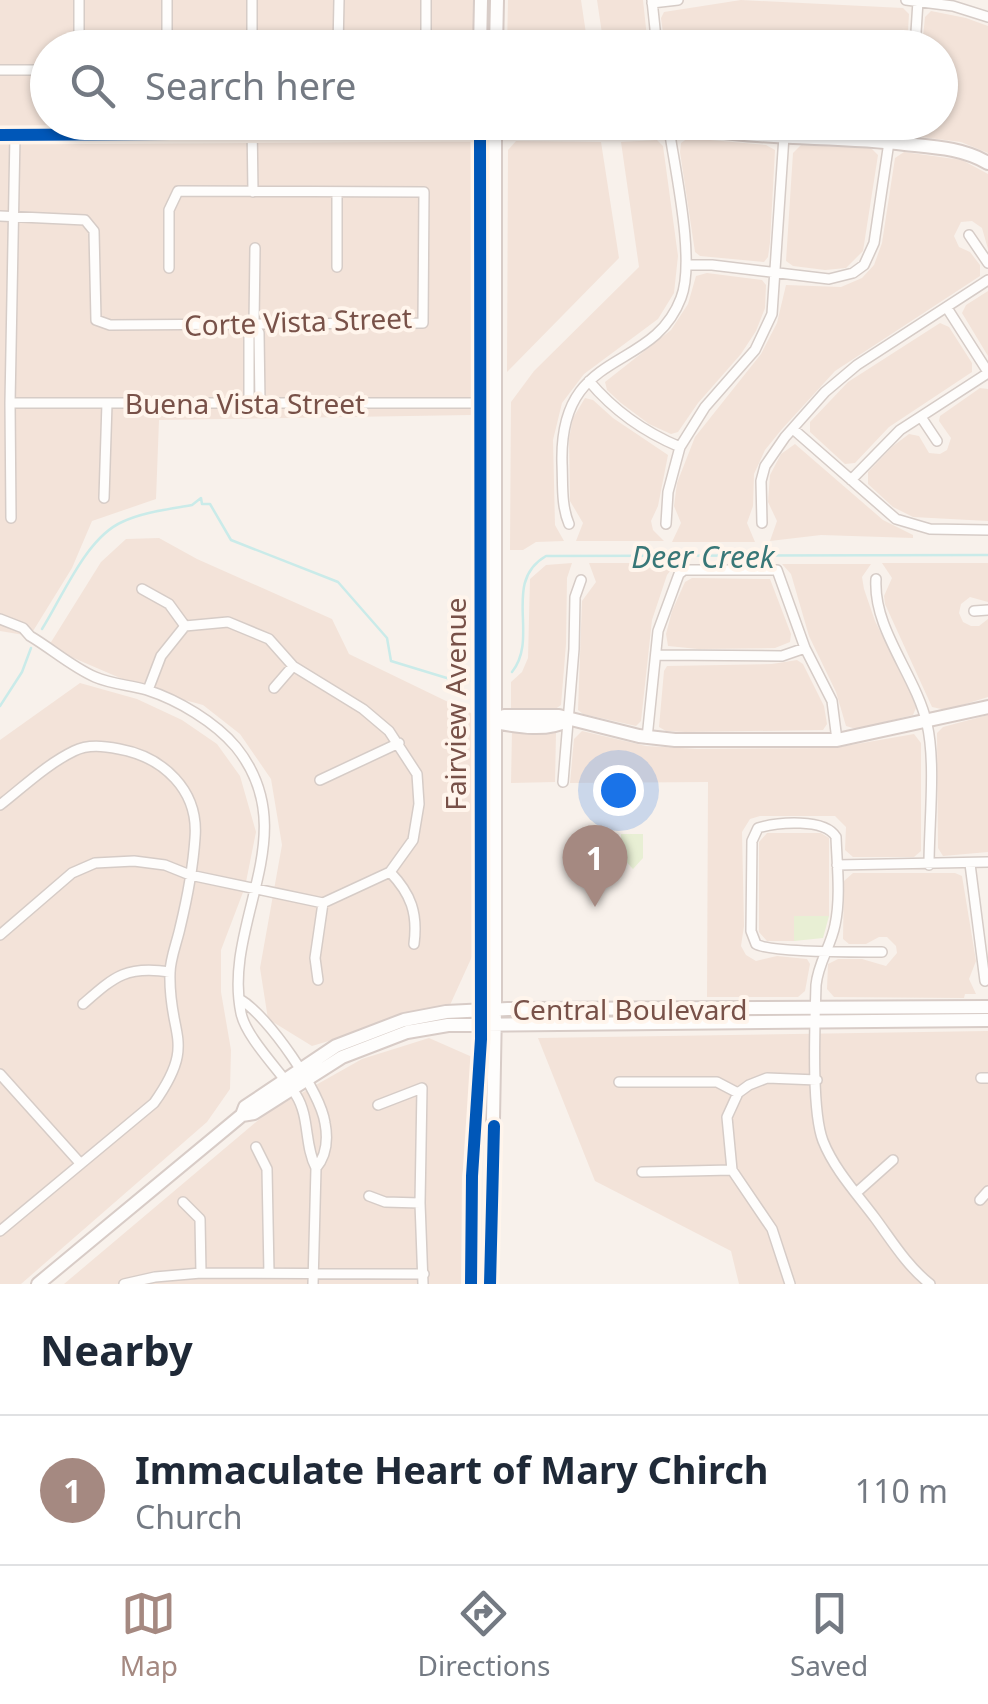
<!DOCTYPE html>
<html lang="en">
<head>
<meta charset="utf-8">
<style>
	:root { --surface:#fff; --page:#f2f2f3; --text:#1f2937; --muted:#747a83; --line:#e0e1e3; --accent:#a58981 }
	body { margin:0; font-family:"Noto Sans",sans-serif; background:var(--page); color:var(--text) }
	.you { position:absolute; left:618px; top:790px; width:35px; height:35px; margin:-25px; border:8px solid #fff; border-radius:50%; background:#1a73e8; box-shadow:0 0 0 15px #1a73e833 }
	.badge { display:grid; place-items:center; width:65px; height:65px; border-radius:50%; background:var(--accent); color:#fff; font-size:32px; font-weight:700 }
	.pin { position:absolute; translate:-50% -82px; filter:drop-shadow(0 2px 5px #0008) }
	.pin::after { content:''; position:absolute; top:52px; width:35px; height:30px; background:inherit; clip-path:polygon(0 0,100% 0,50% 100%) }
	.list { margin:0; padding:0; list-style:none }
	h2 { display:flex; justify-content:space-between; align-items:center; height:130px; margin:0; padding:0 40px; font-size:42px }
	h2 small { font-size:32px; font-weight:400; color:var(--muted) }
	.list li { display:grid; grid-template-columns:65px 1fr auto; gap:30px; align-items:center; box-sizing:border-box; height:150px; padding:0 40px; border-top:2px solid var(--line) }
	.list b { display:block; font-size:38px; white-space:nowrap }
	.list p { margin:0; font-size:32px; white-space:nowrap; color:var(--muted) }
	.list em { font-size:32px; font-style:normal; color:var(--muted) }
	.icon { flex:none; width:55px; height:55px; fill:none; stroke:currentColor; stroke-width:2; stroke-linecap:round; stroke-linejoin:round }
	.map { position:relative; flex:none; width:988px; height:1284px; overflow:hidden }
	.search { position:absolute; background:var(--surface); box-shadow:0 2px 8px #0004; left:30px; right:30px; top:30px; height:110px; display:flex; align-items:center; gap:25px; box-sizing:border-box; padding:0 35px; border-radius:55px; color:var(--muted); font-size:38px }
	.sheet { height:280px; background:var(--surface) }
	nav { display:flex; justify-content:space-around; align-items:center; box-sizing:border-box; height:140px; border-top:2px solid var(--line); background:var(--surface); font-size:28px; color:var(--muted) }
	nav a { display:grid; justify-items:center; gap:5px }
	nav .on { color:var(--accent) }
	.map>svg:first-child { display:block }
	.residential { fill:#f3e3d9 }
	.green { fill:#e8efd4 }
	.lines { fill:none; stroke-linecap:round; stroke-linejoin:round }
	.stream { stroke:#caebe9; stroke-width:2.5 }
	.street-casing { stroke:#d6ccc7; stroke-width:12 }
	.secondary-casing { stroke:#d8ccc7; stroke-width:16 }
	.street { stroke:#fefdfc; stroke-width:9 }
	.secondary { stroke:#fefdfc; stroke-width:12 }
	.cycleway-casing { stroke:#fff5ec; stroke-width:19 }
	.cycleway { stroke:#0057b8; stroke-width:12 }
	.labels { text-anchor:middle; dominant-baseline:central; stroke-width:8; stroke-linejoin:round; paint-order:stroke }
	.street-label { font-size:28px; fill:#785148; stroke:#fff5ec }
	.water-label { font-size:30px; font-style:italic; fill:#387777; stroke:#fff5ec }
</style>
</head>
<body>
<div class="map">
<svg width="988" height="1284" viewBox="0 0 988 1284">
	<rect width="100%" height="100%" fill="#f8f1eb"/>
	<path class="residential" d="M0,0h476l-1,47 -427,1v74l426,1 -3,292 -312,5 -3,79 -64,22 -20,47 -42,68 -30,-5z
		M508,0h73l7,47h-81z
		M597,0h46l5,47h-44z
		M741,0l162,8 6,6 -2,33h-242l-4,-29 3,-6z
		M931,11l35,7 22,8v127l-27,-11 -48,-6 -67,-7 -97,-1 -35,-5 226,-1v-74l-18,-1 3,-30z
		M688,138l78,7 9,5 -5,92 -2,15 -4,5 -64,-6 -5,-4 -15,-100 1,-9z
		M657,140l6,6 15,110 -4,37 -16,26 -74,55 -22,29 -9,37 2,85 9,16 -28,1 -13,8h-13l1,-148 23,-31 105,-104 -18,-125z
		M516,141l85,1 18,116 -112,114 1,-222z
		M801,145l70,3 7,7 -15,96 -17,17 -21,2 -32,-4 -7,-5 7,-108z
		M904,152l58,8 26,14v75l-6,-21 -10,-7 -11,1 -7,14 5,11 11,5 10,13v11l-145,95 -53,58 -17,21 -11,24 -1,32 -6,17 8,19h-83l9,-19 -7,-17 3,-23 18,-46 66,-83 16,-31 9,-38 55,2 21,-9 12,-13 8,-22 13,-85z
		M707,273l55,7 4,5 -1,23 -9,23 -15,23 -43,49 -20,29 -7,2 -22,-10 -28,-21 -14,-13 -2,-8 66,-52 17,-26 8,-28z
		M988,291v65l-26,-43 4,-8z
		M940,323l9,4 23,36v9l-83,55 -34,36 -10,1 -35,-32v-10l38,-40z
		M980,388l8,1v132l-75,-4 -20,-10 -25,-23v-12l25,-26 16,-12 10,2 10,17 11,1 7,-4 4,-12 -12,-17 1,-5z
		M585,398l8,2 20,18 55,37 -10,51 -7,15 2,9 11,11h-88l7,-18 -13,-22 -1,-62 4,-21z
		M795,444l88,76 30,15v3l-92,-3 -51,6 7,-20 -9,-19 2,-27 11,-21z
		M159,538l38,21 135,60 17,35 126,61v235l-25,55 -138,41 -44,-27 -8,-51 22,-123 -11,-66 -31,-45 -37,-29 -55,-15 -100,-43 53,-85 25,-23z
		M572,563l-5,15 -1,66 -5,61 -7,5h-43v-28l11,-10 6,-14 2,-79 16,-14z
		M589,563h87l-9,12 -15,45 -11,101 -5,5 -53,-12 -5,-4 4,-109 14,-19z
		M882,563h106v39l-18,-5 -9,7 -2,9 4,9 8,4h8l9,-7v78l-42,13 -14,-3 -47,-103 -1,-8 8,-18z
		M782,564h89l-9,13 2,12 11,32 35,71 6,16 -3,7 -57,14 -10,-3 -10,-34 -27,-56 -18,-62z
		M692,578l78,1 21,55 -1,8 -15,6 -77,1 -30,-3 -2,-12 6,-23 13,-29z
		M797,660l6,4 21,42 3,18 -4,6 -138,2 -19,-1 -7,-4 5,-56 3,-5 105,-2z
		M80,683l57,16 45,21 35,24 23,32 16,56 -11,55 -24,63v42l10,58 -1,39 -23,33 -186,162h-21v-544z
		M988,715v137l-45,4 -5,-8 -1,-115 6,-6z
		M512,731l44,2 -1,49 -44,1z
		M582,731l64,15 51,3 137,-1 80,-14 7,9v108l-7,6h-61l-8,-7 1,-23 -11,-11h-75l-10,3 -8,13 2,94 -3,20 5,9 10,6 21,-5 30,3 3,5 -5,27 -7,6h-91l1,-215 -138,1 4,-44z
		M767,833h54l8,5v78h-35v25h-27l-8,-9v-90z
		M853,873h102l7,3 14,85 -7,18 7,15h-11l-1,4 -130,-1 -7,-8 1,-25 10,-5h24l24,7 11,-13 -1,-7 -9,-9h-8l-13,7h-17l-6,-5 1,-58z
		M988,1031v253h-249l-8,-33 -136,-70 -57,-143z
		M429,1038l50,22 -17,117 -1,107h-397l204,-172 94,-53z"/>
	<path class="green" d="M621,834h22v24l-10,11 -14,-15h-6v-15h8z
		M794,916h35l-6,22 -29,3z"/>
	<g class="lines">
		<path class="stream" d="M42,629c21,-33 44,-91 80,-107 21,-10 48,-13 70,-17l9,-7 1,6h8l21,36 107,42 49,56 4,23 59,18 19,2
			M512,672c28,-35 -11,-90 34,-116l442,-1
			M0,706l22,-34 9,-24"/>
		<defs>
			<path id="street" d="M79,0v48
				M167,0v48
				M252,0v48
				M426,0v48
				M652,0l5,48
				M906,0l47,6 35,11
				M652,3l26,-3
				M338,48l1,-48
				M915,48l3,-47
				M0,70h48
				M252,122l1,70
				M337,192v75
				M0,216l85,4 9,11 2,89 14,5 313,-2 1,-131 -246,-1 -9,19v58
				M969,235l19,28
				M687,265h25l117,14 24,-6 11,-8 10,-22 15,-101
				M947,308l41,64
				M254,325l5,8 1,70
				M589,381c26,31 55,51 91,66
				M10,403h470
				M249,403v-69l5,-9 1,-77
				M921,417l16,24
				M793,429l103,90 34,10 58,1
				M851,480l49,-50 88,-57
				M104,498l3,-95
				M11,518l-1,-115 5,-268
				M762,523l-1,-42 4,-15 20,-29 40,-45 32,-27 131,-85
				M569,524c-8,-19 -6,-40 -7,-61 -3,-117 90,-88 119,-165 15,-38 -7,-132 -13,-176
				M666,524l2,-32 12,-45 25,-40 50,-57 17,-36 12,-178
				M876,579c-3,51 40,96 51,145 9,39 2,99 2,141
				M142,589l27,15 16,22
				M974,611l14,-1
				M0,619l23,9 7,8c22,13 42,31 65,41 16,7 35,8 52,13 31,10 68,32 89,57 70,87 -14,175 5,266 5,25 41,60 55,82 14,22 8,50 20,73
				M656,655l126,1 23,-8
				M274,688l19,-22
				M647,738l11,-107 21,-57 5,-4h93l28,78 27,53 5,39
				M320,780l79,-37
				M563,782l11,-133 1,-52 6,-17
				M0,805c23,-18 47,-41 74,-54 14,-7 30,-5 45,-2 44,8 80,41 76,89 -2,30 -8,61 -15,90 -3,14 -10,31 -10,45 -2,64 28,68 -16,130l-154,128
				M970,864l15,117
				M837,865l151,-3
				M390,872c21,22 28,41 24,72
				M0,935l72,-62 23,-10 39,-2 31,4 25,10 133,28 67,-31 23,-32 6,-36 -2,-30 -28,-43 -26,-22 -70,-43 -24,-27 -41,-17 -43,4 -24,30 -13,34
				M882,952c-22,0 -112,1 -126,-8l-5,-13 1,-90 6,-13c20,-6 67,-10 78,9 1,28 5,60 -1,88 -4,21 -17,38 -19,60 -1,37 -5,125 7,156 11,28 34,53 52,77 17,23 32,48 55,66
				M318,980l-3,-22 8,-55
				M241,1000c27,16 79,91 84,123 3,16 2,32 -9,45l-3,116
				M83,1004c31,-27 43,-39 87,-32
				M0,1074l80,89
				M981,1078h7
				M619,1082h98l21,11
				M378,1105l44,-17 -2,115 3,81
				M256,1147l11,22 2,104
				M642,1172l90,-2
				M856,1193l37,-33
				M369,1196l16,6 35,1
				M980,1200l8,-9
				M183,1202l17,17 1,54
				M124,1284l31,-7 46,-4 223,1
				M790,1284l-18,-55 -40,-59 -5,-53 11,-24 11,-8 18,-7 50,2"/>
			<path id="secondary" d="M480,48l1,-48
				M496,48l1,-48
				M0,135l709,-5c65,10 131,6 196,14 29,3 57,4 83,19
				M489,721c23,4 56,12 79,-1
				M495,721l9,-5h55l80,20 36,4h162l151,-33
				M242,1115l12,-2 88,-56 65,-25 41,-7 540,-5
				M38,1284l204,-169 3,-8 91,-61 68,-26 42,-8 62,-3 480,-2
				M471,1284l1,-108 9,-137 -1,-917
				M490,1284l5,-275v-887"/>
		</defs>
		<use href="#street" class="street-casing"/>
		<use href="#secondary" class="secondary-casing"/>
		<use href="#street" class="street"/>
		<use href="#secondary" class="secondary"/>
		<defs>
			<path id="cycleway" d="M0,135l480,-3 1,907 -9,137 -1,108
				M490,1284l4,-158"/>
		</defs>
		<use href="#cycleway" class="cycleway-casing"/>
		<use href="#cycleway" class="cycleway"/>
	</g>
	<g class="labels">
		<g class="street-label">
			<text transform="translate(298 321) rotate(-2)">Corte Vista Street</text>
			<text x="245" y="403">Buena Vista Street</text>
			<text transform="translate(455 704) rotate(-90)">Fairview Avenue</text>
			<text x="630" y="1009">Central Boulevard</text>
		</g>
		<g class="water-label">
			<text x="703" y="556">Deer Creek</text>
		</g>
	</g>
</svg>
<div class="you"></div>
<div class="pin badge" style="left:595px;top:907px">1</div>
<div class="search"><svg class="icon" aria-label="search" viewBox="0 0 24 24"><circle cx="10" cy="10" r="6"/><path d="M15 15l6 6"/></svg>Search here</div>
</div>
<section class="sheet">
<h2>Nearby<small></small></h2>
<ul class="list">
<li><span class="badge">1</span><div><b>Immaculate Heart of Mary Chirch</b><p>Church</p></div><em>110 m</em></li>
</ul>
</section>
<nav>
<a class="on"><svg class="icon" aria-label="map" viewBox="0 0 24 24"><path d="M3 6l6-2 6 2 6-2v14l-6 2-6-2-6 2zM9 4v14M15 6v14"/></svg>Map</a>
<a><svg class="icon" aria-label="directions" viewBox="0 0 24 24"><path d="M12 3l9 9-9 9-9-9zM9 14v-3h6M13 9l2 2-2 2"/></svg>Directions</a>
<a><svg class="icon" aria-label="saved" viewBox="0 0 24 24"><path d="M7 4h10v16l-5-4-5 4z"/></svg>Saved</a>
</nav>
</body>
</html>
